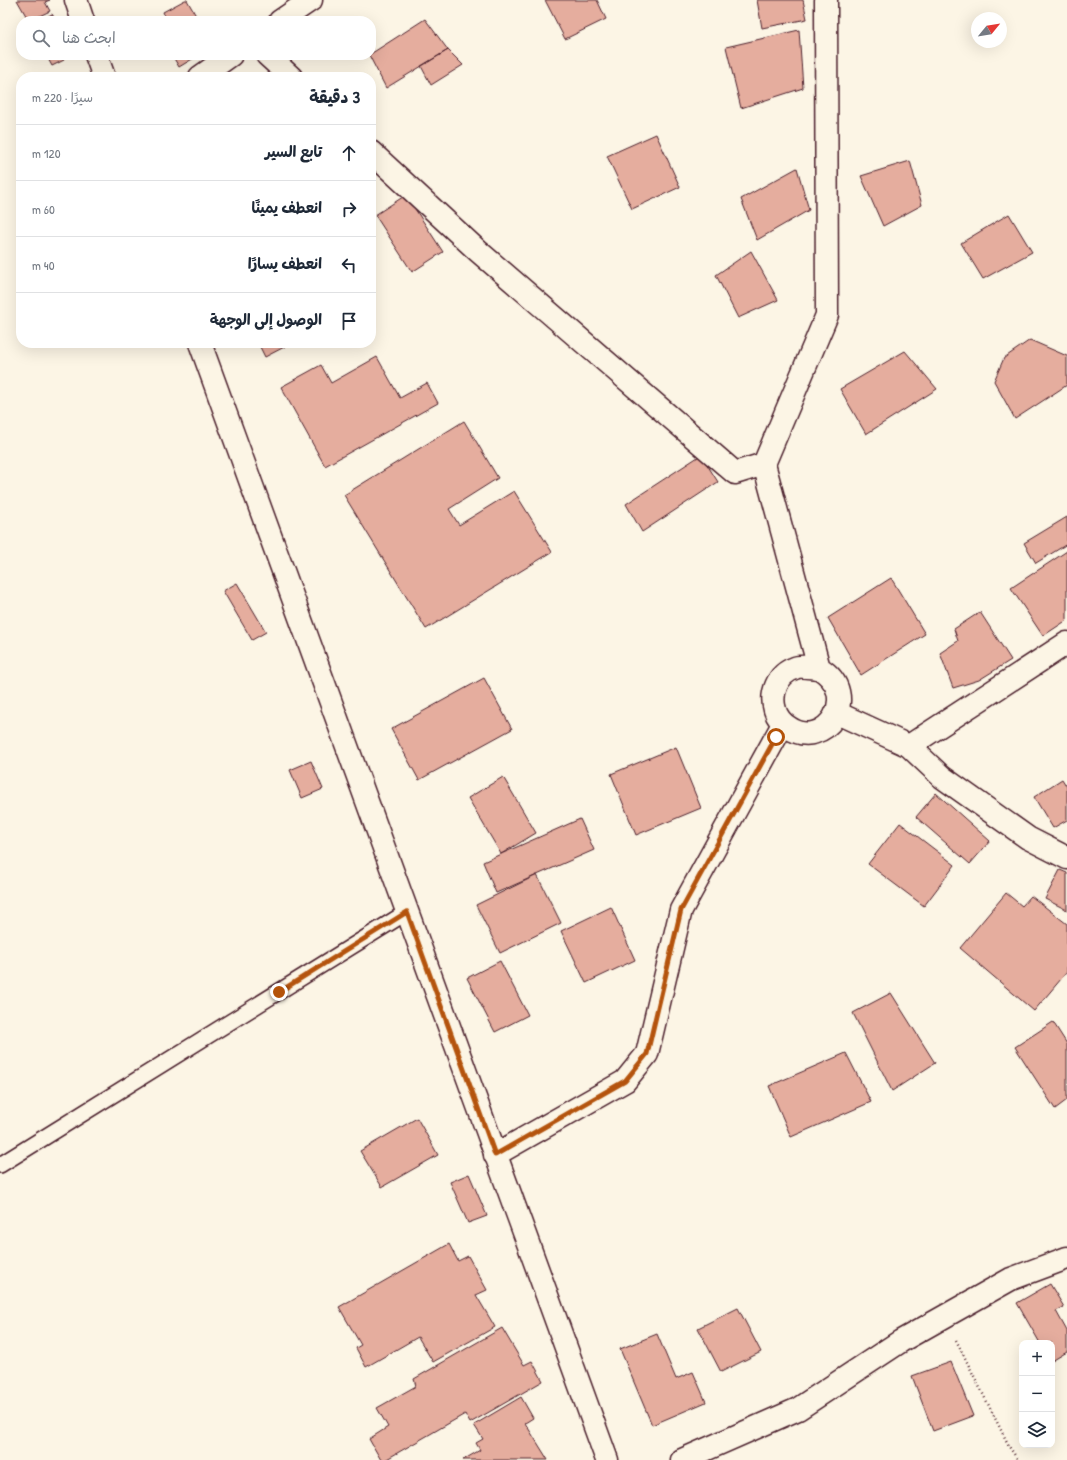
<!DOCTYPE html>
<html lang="ar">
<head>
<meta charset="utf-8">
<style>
	:root { --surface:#fff; --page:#f2f2f3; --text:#1f2937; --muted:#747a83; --line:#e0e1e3 }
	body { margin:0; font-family:"Patrick Hand","Playpen Sans Arabic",sans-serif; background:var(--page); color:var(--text); direction:rtl }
	.controls { position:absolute; right:12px; bottom:12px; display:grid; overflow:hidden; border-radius:8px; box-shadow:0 4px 16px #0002 }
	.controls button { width:36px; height:36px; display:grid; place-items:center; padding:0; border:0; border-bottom:1px solid var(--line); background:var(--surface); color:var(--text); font:20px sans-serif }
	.compass { position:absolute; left:971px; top:12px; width:36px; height:36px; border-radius:50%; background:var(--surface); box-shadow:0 4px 16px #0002; rotate:60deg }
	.stop { position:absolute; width:12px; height:12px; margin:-9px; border:3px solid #b45309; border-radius:50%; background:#fff }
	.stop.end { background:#b45309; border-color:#fff; box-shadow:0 1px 4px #0008 }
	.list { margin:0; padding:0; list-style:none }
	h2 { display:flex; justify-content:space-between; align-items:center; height:52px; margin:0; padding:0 16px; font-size:17px }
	h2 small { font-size:13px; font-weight:400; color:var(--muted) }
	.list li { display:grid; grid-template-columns:26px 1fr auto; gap:12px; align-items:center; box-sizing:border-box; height:56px; padding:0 16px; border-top:1px solid var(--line) }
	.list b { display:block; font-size:15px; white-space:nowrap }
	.list em { font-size:13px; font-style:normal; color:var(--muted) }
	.icon { flex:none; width:22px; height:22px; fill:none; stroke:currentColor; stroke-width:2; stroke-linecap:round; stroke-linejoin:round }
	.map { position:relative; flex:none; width:1067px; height:1460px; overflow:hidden; direction:ltr }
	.search { position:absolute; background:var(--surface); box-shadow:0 4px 16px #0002; left:16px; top:16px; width:360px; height:44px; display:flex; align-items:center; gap:10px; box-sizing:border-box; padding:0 14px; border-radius:16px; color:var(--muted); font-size:15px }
	.panel { position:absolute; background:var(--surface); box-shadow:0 4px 16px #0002; left:16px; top:72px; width:360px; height:276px; border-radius:16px; direction:rtl }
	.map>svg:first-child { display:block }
	.building { fill:#e5ad9e; stroke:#4a1f2b }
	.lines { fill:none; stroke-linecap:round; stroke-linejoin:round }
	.service-casing { stroke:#4a1f2b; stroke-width:18 }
	.minor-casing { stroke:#4a1f2b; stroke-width:25 }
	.secondary-casing { stroke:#4a1f2b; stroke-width:25 }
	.path { stroke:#4a1f2b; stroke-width:2.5; stroke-dasharray:1 3; stroke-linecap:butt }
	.service { stroke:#fcf5e5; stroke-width:15 }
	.minor { stroke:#fcf5e5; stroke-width:22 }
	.secondary { stroke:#fcf5e5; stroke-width:22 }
	.route { stroke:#b45309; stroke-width:5 }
</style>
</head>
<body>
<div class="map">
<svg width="1067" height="1460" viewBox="0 0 1067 1460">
	<rect width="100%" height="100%" fill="#fcf5e5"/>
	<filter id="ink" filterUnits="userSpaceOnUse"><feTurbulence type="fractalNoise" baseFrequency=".025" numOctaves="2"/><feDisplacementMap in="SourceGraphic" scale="8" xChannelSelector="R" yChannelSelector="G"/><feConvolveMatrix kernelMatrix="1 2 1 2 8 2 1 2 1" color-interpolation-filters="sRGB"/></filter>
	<g filter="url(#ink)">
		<path class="building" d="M17,0h33l-5,2 5,9 -21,10z
			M185,0h2l12,21h-32l-4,-9z
			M545,0h52l9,19 -41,20z
			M757,0h46l4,19 -45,9z
			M52,14l4,7h-17z
			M425,19l23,31 -62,38 -17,-33z
			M799,30l4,58 -62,20 -15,-61z
			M448,50l15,15 -32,20 -10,-19z
			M46,55h16l2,5 -12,6z
			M172,55h27l-20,12z
			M656,134l24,53 -48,22 -25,-53z
			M910,161l12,44 -39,21 -22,-50z
			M797,168l12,42 -52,30 -16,-41z
			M406,195l37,57 -31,20 -37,-57z
			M1009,214l23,38 -49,27 -22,-36z
			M751,251l27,49 -40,18 -22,-43z
			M1030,340l37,16v29l-52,34 -21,-38 10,-23z
			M258,343h34l-27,14z
			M905,351l32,38 -71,45 -26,-45z
			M377,357l23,41 27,-15 11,20 -113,63 -44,-79 40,-22 10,18z
			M464,421l34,57 -49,31 10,16 55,-34 38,61 -126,77 -82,-134z
			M701,455l17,27 -76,50 -16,-28z
			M1067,517v27l-31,19 -12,-20z
			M1067,551v69l-24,16 -32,-48z
			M891,578l34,56 -64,41 -33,-57z
			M237,583l29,49 -14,8 -29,-49z
			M980,612l31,48 -32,20 -26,8 -13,-35 18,-12 -4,-12z
			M484,678l28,51 -93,51 -28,-51z
			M676,747l25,61 -65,27 -25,-61z
			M311,761l12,28 -21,9 -12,-28z
			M503,777l33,56 -35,21 -33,-56z
			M1062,779l5,8v33l-14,8 -19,-31z
			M936,793l54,48 -20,23 -54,-47z
			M580,819l14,31 -98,43 -13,-31z
			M900,823l55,42 -31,41 -56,-42z
			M1060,870l7,3v37l-22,-11z
			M537,875l24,48 -61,30 -24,-48z
			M1006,893l16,13 9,-10 36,28v48l-33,39 -74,-63z
			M611,907l24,53 -49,23 -25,-52z
			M500,961l28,54 -33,17 -28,-54z
			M891,993l44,70 -43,28 -39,-78z
			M1053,1022l14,22v56l-12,9 -40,-62z
			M846,1053l25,49 -80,35 -22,-51z
			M417,1118l21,37 -56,32 -22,-36z
			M469,1174l18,42 -19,7 -18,-41z
			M449,1244l9,17 10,-5 19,34 -11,5 19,32 -62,35 -15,-25 -52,30 -10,-19 5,-3 -22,-38z
			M1050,1284l14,23 -8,4 11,20v21l-15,9v-18h-12l-23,-40z
			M738,1308l23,44 -40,20 -23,-44z
			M502,1328l22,37 8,-4 11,20 -73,42 -5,-9 -80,46h-4l-12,-21 19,-12 -11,-19 39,-22 -2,-7z
			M657,1334l19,45 17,-7 13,30 -54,23 -32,-76z
			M951,1362l22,54 -40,15 -21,-55z
			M521,1397l12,21 -8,5 23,37h-85l17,-10 -4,-7 7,-4 -9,-14z"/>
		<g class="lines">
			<defs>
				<path id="service" d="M0,1165l407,-253"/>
				<path id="minor" d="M280,21l31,-21
					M267,55l24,22
					M200,77l31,-22
					M371,152l107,99 257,222 29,-9
					M819,668c-7,0 -18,-3 -24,0 -18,6 -25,26 -20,42 2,7 7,13 13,17 36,26 76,-32 31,-59l-55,-204 63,-149 -1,-315
					M837,713l72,33 33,31 86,61 39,20
					M909,746l158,-103
					M495,1155l130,-74 22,-27 34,-144 102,-186
					M682,1460l116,-51 103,-68 110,-62 56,-21"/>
				<path id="secondary" d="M76,0l7,21
					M96,55l8,22
					M200,343l407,1117"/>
			</defs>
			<use href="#service" class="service-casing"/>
			<use href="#minor" class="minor-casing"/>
			<use href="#secondary" class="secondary-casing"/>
			<path class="path" d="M956,1340l54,108 8,12"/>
			<use href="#service" class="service"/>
			<use href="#minor" class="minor"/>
			<use href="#secondary" class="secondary"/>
		</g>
	</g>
	<g class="lines" filter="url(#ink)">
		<path class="route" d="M279,992l128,-80 88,243 130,-74 22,-27 34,-144 95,-173"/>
	</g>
</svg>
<div class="controls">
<button>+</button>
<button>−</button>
<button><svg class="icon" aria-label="layers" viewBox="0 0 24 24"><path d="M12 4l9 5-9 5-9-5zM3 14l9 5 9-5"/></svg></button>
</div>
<svg class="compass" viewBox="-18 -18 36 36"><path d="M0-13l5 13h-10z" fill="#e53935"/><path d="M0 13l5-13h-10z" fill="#747a83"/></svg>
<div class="stop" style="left:776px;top:737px"></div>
<div class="stop end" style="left:279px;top:992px"></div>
<div class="search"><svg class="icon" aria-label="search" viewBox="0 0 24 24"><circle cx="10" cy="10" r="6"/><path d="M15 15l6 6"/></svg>ابحث هنا</div>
<section class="panel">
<h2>3 دقيقة<small>سيرًا · 220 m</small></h2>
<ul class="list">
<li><svg class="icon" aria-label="ahead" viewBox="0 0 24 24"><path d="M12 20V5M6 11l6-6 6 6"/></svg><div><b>تابع السير</b></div><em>120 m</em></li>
<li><svg class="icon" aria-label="right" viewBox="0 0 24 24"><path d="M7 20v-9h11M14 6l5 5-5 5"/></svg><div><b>انعطف يمينًا</b></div><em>60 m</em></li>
<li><svg class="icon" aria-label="left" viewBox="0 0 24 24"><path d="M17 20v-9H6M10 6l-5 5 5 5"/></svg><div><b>انعطف يسارًا</b></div><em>40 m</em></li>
<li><svg class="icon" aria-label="arrive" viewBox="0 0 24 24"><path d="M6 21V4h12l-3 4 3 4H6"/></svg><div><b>الوصول إلى الوجهة</b></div></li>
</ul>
</section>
</div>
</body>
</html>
